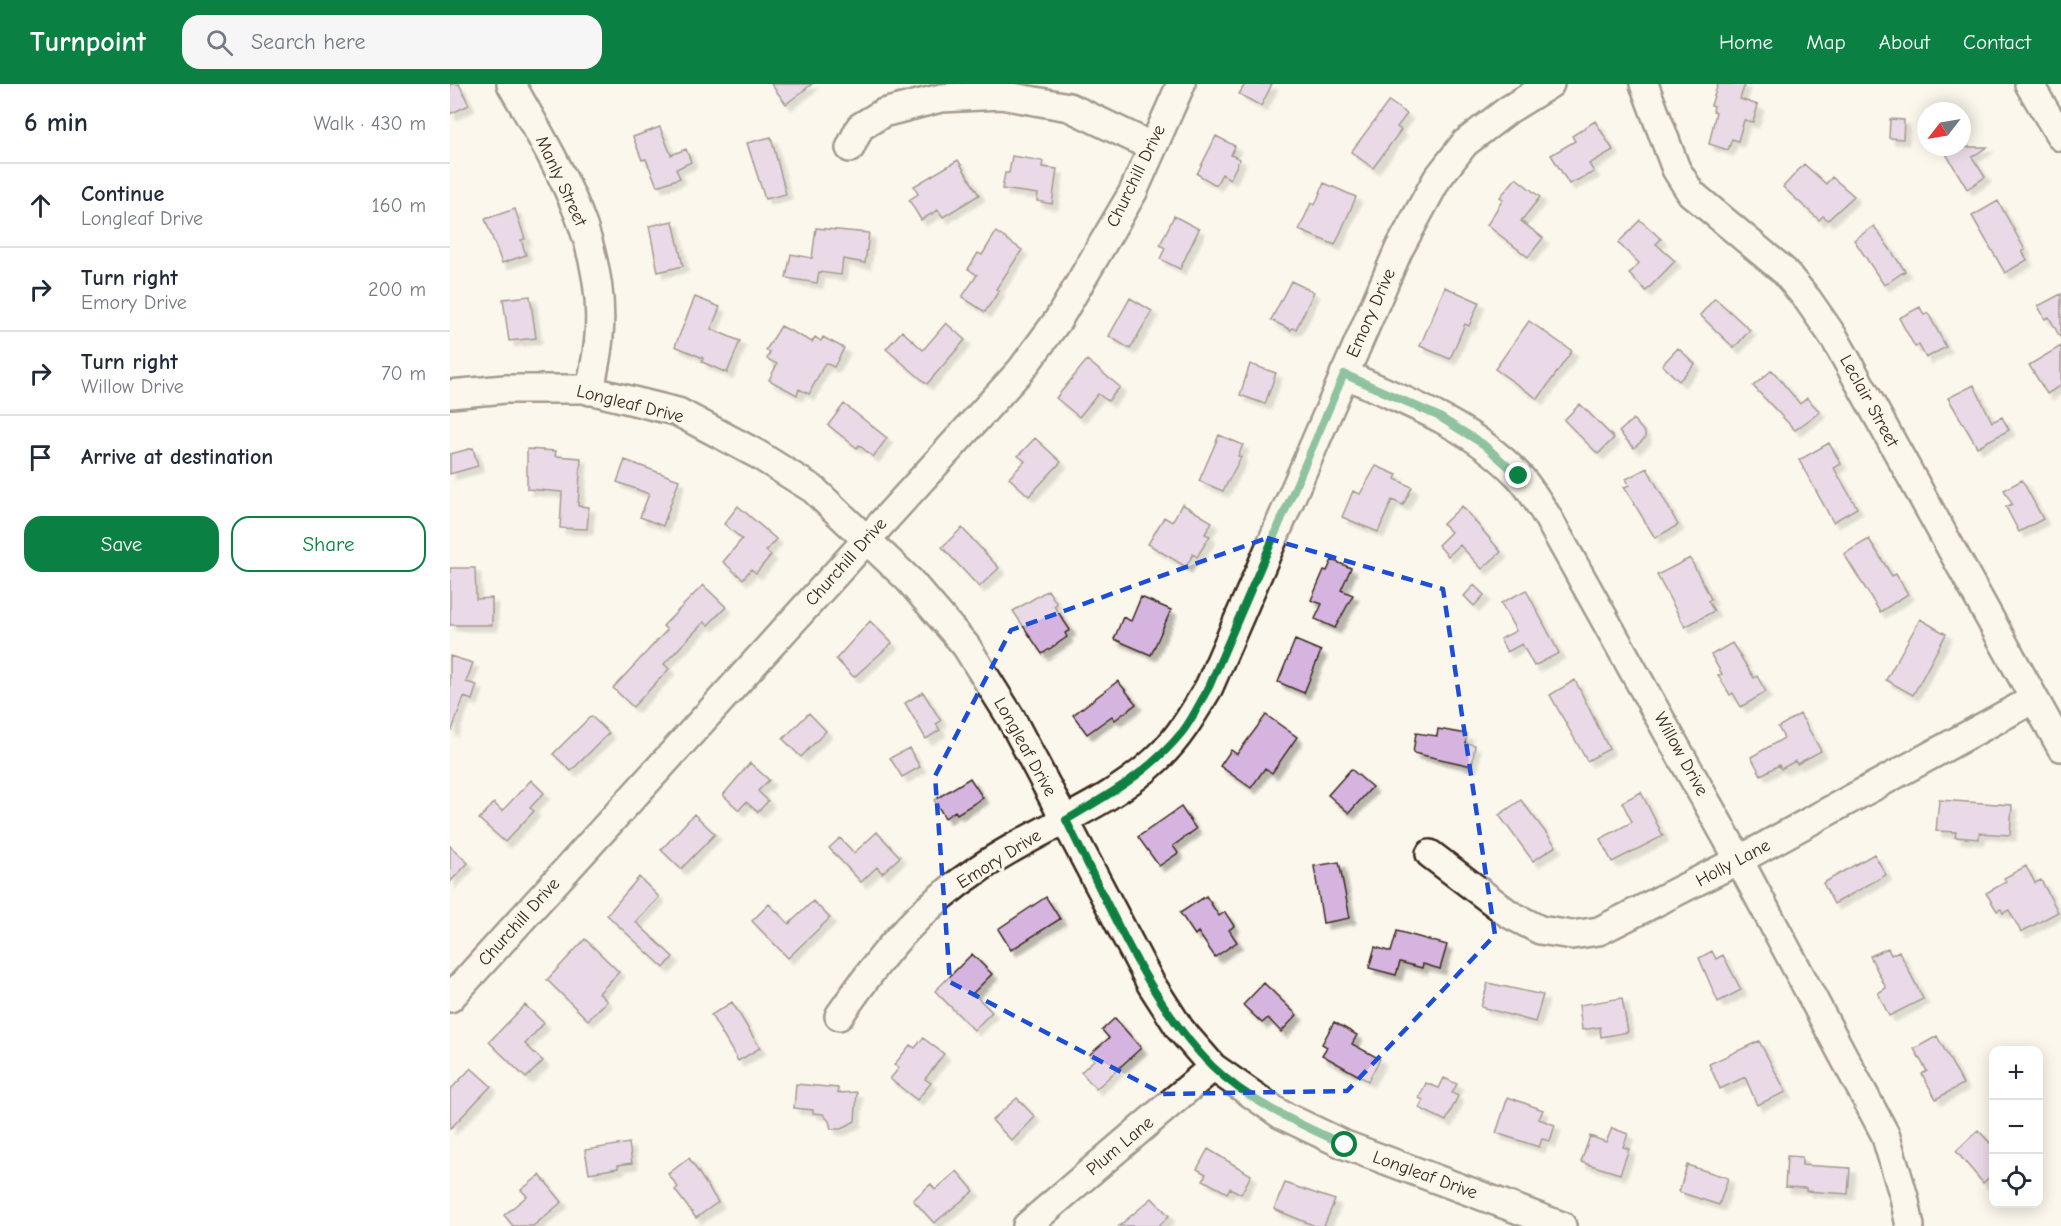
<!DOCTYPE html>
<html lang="en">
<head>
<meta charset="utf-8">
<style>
	:root { --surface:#fff; --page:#f6f6f7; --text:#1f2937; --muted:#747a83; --line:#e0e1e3; --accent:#0b8043 }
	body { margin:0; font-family:"Comic Neue",sans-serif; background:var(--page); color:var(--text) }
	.controls { position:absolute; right:18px; bottom:18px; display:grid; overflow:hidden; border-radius:12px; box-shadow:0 3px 15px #0003 }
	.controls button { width:54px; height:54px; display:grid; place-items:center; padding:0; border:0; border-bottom:2px solid var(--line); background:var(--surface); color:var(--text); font:30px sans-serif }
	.compass { position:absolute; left:1467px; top:18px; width:54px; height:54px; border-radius:50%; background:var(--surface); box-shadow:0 3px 15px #0003; rotate:239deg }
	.stop { position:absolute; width:18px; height:18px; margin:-14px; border:4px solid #0b8043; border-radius:50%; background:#fff }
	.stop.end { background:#0b8043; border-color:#fff; box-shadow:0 2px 6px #0008 }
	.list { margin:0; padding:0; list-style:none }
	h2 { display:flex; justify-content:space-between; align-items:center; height:78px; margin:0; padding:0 24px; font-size:26px }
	h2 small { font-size:20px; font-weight:400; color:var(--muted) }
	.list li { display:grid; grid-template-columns:39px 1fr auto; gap:18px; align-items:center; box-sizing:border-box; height:84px; padding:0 24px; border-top:2px solid var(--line) }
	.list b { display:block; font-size:22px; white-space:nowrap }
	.list p { margin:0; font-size:20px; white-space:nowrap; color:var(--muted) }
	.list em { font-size:20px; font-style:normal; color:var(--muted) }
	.actions { display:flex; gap:12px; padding:18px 24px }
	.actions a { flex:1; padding:14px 0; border:2px solid var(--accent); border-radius:18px; text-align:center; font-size:21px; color:var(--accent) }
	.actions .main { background:var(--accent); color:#fff }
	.icon { flex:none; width:33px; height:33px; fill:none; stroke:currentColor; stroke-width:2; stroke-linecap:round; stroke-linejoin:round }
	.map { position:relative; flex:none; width:1611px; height:1142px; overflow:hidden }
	header { display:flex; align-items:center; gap:36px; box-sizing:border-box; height:84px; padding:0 30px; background:var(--accent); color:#fff }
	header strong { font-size:28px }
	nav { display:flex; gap:33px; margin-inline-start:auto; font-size:21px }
	.search { width:420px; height:54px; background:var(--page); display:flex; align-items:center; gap:15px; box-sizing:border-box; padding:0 21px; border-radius:18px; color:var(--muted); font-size:22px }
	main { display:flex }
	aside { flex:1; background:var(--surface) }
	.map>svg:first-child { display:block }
	.building { fill:#d5b5e0; stroke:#3b2a1e; stroke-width:1.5; filter:url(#shadow) }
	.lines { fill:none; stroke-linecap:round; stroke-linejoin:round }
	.minor-casing { stroke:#3b2a1e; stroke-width:32 }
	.minor { stroke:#fbf7ec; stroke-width:27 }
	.route { stroke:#0b8043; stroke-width:8 }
	.marked { fill:none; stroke:#1d4ed8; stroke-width:4.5; stroke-dasharray:12 8; stroke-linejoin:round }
	.labels { text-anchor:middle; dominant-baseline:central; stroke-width:6; stroke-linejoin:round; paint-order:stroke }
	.street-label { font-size:18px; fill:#3b2a1e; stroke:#fbf7ec }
</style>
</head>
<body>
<header>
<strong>Turnpoint</strong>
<div class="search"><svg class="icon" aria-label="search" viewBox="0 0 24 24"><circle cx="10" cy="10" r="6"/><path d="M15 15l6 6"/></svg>Search here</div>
<nav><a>Home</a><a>Map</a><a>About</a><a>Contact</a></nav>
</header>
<main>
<aside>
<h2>6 min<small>Walk · 430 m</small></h2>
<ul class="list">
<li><svg class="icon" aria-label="ahead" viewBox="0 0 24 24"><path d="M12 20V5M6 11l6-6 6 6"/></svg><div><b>Continue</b><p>Longleaf Drive</p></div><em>160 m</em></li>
<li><svg class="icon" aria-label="right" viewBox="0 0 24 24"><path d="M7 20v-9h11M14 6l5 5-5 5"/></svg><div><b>Turn right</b><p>Emory Drive</p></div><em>200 m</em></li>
<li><svg class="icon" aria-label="right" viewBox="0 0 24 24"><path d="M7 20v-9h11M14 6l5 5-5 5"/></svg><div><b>Turn right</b><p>Willow Drive</p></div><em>70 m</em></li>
<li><svg class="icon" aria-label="arrive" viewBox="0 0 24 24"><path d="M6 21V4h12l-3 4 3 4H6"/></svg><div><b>Arrive at destination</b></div></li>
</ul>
<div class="actions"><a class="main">Save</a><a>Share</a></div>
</aside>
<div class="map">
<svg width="1611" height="1142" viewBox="0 0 1611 1142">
	<defs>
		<filter id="shadow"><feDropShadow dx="5.5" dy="5.5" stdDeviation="1.5" flood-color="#0004"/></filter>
	</defs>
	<rect width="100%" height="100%" fill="#fbf7ec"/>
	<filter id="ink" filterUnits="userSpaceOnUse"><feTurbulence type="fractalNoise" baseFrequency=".0167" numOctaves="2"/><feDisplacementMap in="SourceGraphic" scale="12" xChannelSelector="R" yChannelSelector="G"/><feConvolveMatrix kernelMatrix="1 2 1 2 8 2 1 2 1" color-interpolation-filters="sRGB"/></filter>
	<g filter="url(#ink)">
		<path class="building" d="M0,0h9l10,21 -19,9z
			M321,0h41l-26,20z
			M795,0h27l-11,22 -22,-12z
			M1268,0h27l-5,15 18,6 -5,17 -9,-2 -6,21 -6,-2 -4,11 -19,-6 7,-32 -3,-1 1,-5 -3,-1z
			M939,17l18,13 -10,13 4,3 -28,38 -22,-16z
			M1440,35l14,1 -1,19 -14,-1z
			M1145,37l18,29 -24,14 5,8 -25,12 -18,-29 24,-14 -3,-5z
			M210,43l11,28 15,-6 5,13 -15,7 4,9 -23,8 -11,-27 -4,1 -9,-23z
			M766,52l19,10 -4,9 9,4 -10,20 -8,-5 -6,11 -19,-11z
			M321,53l15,57 -21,5 -18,-56z
			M1492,63h45l-15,10 13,20 -18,12z
			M562,72l31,5 -1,6 15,2 -5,35 -15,-3 1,-7 -36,-5 3,-16h4z
			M508,76l21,35 -36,22 -5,-7 -17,10 -12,-20 9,-6 -4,-8z
			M1354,80l22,20 6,-7 22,19 -26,24 -5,-4 -4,4 -36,-33z
			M1066,94l24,19 -19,24 22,17 -15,19 -41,-32 16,-26 -3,-2z
			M874,99l32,14 -21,48 -36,-15 12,-27 4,2z
			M1548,117l27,49 -3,1 5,9 -22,13 -33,-57z
			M65,125l10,30 -4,1 5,15 -24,8 -17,-44z
			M724,132l25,13 -19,40 -20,-10 5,-11 -5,-3z
			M1190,136l21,19 -5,5 19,17 -29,30 -17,-17 10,-11 -21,-20z
			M223,137l10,45 -25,6 -9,-46z
			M1424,142l31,45 -21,14 -30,-45z
			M366,144l53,5 -4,30 -22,-4 -2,16 -22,-3 -2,11 -31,-5 5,-24 21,4z
			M546,148l26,18 -26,39 3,2 -14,21 -23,-15 15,-22 -9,-6 10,-16 4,2z
			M841,197l23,11 -18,37 -4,-1 -1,2 -20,-10z
			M995,203l34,15 -10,24 -4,-2 -15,35 -30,-13z
			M1611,210v45l-12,-22 -4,2 -7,-13z
			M80,212l6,42 -27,3 -6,-42z
			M245,213l25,10 -9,22 29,12 -13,32 -25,-11 1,-4 -28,-12z
			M680,214l22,13 -22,38 -21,-13z
			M1265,214l35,32 -16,18 -34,-33z
			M1470,223l4,8 4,-2 18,34 -20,11 -7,-13 -4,2 -16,-29z
			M1079,237l43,30 -34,48 -43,-30z
			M496,239l19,17 -38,44 -41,-35 16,-18 21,19z
			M331,242l31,16 3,-5 6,4 2,-4 21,11 -10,19 -9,-4 -16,31 -10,-5 -2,6 -28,-15 8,-16 -10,-5 3,-7 -4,-2z
			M1611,262v39l-14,9 -18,-29z
			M1228,264l17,16 -16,17 -17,-16z
			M637,276l33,27 -12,14 -10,-7 -19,23 -23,-19z
			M800,280l26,9 -11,31 -25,-9z
			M1322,286l28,34 7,-6 13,14 -25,18 -42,-44z
			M1524,301l18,37 10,-5 7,13 -32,17 -29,-49z
			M394,320l43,34 -14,19 -14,-12 -2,3 -29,-23z
			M1130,320l34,34 -16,16 -34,-34z
			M1183,335l12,14v5l-11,10 -15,-16z
			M769,351l24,10 -5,11 3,1 -18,34 -24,-10z
			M585,354l26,24 -32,34 -20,-18 16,-17 -7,-5z
			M1379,359l12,21 -7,4 23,40 -24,14 -34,-62z
			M23,364l5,18 -28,8v-20z
			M77,365l29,2 -1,5 26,2 -3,48 11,1 -2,22 -27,-1 2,-36 -35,-3z
			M175,376l54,20 -16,46 -23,-9 9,-23 -32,-12z
			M926,382l21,9 -2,4 17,8 -9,18 -11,-5 -14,32 -36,-15 11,-26 7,3z
			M1197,384l31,57 -23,13 -31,-51 5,-2 -3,-6z
			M1572,396l21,39 -24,13 -13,-25 6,-3 -8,-14z
			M732,420l30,18 -7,12 5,2 -13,21 -4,-3 -7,13 -38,-23 16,-27 8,5z
			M288,422l38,33 -10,12 5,4 -15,18 -5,-4 -8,10 -20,-17 19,-23 -18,-15z
			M1012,422l39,46 -19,17 -22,-24 -12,11 -10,-11 13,-13 -8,-8z
			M512,444l37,40 -20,19 -37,-40z
			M1419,455l23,37 4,-2 12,20 -28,18 -36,-58z
			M1240,474l21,41 -3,2 6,10 -29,16 -28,-52z
			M882,476l19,8 -10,22 12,5 -18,33 -20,-9 7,-15 -11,-4 13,-30 3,1z
			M0,484h25l1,31 16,-1v27h-42z
			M253,501l23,22 -18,18 -4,-3 -40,42 5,5 -36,38 -20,-19 54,-58 -4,-4z
			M1024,501l10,10 -10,11 -10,-10z
			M598,506l9,14 -3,2 16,24 -5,3 2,4 -25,17 -29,-43z
			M1076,506l33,63 -25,13 -12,-22 -15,8 -7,-13 16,-8 -15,-28z
			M691,513l30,13 -20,45 -37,-16 9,-22 8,4z
			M1470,535l26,15 -33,61 -27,-15z
			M420,537l22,22 -38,34 -18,-18z
			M845,556l26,11 -17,42 -26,-11z
			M1282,559l22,35 3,-2 9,16 -25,15 -8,-14 -3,2 -12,-20 4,-1 -11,-19z
			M0,572l23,7 -7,19 11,3 -5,15 -8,-3 -12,33h-2z
			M1125,596l34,69 -22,12 -37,-66z
			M668,597l18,23 -21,16 -3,-4 -25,18 -14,-19z
			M473,608l18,29 -5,3 4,6 -14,9 -21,-36z
			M359,629l17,18 -25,26 -18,-18z
			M1350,630l21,37 -24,13 -2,-3 -14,8 -2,-4 -18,10 -10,-18 33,-19 -6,-11z
			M816,631l31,22 -25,36 -7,-5 -14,20 -31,-22 11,-16 6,4z
			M141,632l18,17 -38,38 -18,-17z
			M988,645l29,5 -1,9 9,2 -3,21 -59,-13 3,-20 21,3z
			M459,664l11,19 -18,10 -12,-19z
			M300,679l19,17 -11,11 10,10 -10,11 -12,-10 -7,8 -16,-15z
			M901,685l21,18 -23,26 -21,-18z
			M520,694l13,20 -26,16 -2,-3 -10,7 -11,-18z
			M81,696l13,13 -14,15 4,3 -29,31 -26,-23 15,-16 8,8z
			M1191,708l22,44 -51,26 -12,-23 32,-17 -10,-20z
			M1071,716l35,46 -23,15 -34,-46z
			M1489,716l73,5 -2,30 -31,-2v6l-24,-2 1,-5 -20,-1z
			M731,723l15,22 -23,17 5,7 -19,13 -21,-29z
			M244,730l21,20 -34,35 -20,-19z
			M427,748l23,25 -18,16 -5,-6 -16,15 -32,-34 11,-10 14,15z
			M0,762l18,17 -18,19z
			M1424,770l12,21 -52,29 -11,-21z
			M889,778l11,56 -27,5 -9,-57z
			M1576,782l9,17 6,-3 17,32 -37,20 -12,-22 -6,3 -2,-4 -4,2 -11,-18 20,-11 -2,-4z
			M189,793l20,20 -23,25 37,35 -9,11 -57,-53z
			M756,812l13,20 6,-4 9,14 -5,4 8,12 -22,15 -17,-25 -3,3 -15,-22z
			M596,813l14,22 -49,31 -13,-21z
			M363,817l17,17 -42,40 -36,-37 17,-17 20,20z
			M947,847l50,14 -7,24 -17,-5 -1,4 -22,-6 -4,13 -27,-7 6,-21 16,5z
			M135,855l34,33 -20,21 8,8 -19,19 -41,-40z
			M1438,864l3,7 8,-4 24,48 -34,17 -11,-23 8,-5 -16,-32z
			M1262,867l4,8 7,-4 18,35 -23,12 -19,-44z
			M522,870l20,20 -19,19 19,19 -18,18 -39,-39z
			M814,899l33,32 -16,17 -13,-14 -6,5 -19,-18z
			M1038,899l55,12 -8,27 -54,-15z
			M1172,914l6,34 -27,5 -1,-10 -18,3 -3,-25z
			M282,918l28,46 -22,13 -27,-46z
			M75,921l19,18 -19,21 18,17 -17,17 -37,-36z
			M665,934l26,30 -45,41 -15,-17 13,-12 -5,-5 20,-17 -7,-8z
			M884,938l23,13 -5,9 28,15 -12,22 -46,-26 5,-8 -5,-3z
			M1487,952l26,48 -27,15 -14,-25 5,-3 -13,-22z
			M473,954l21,16 -19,25 6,4 -14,17 -27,-21 9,-11 -5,-3 16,-20 5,3z
			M1309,957l27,51 -29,13 -12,-28 -25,12 -11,-25z
			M21,984l20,18 -41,43v-39z
			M994,994l13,6 -5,9 6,3 -12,25 -27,-13 4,-8 -4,-2 7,-15 13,5z
			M346,1000l42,4v5l19,-1 -2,29 -14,8h-10l-2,-8 -6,-7 -10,-1v-3l-19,-2z
			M1058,1013l35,13 -4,9 16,6 -5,16 -8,-2 -3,8 -43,-14z
			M567,1014l18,19 -23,24 -20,-21z
			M1162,1044l16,6 -5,13 6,2 -9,25 -39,-12 9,-26 16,6z
			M1528,1046l16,17v26l-11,10 -27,-32z
			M179,1059l3,20 -14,2v3l-29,5 -4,-23z
			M758,1065l43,26 -10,19 -11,-6 -3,5 -24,-13 3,-6 -9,-5z
			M1337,1072l15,1v8l48,3 -2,26 -42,-3v-3l-21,-1z
			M239,1074l29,44 -22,16 -21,-28 3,-3 -10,-13z
			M1237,1081l41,13 -9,27 -40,-13z
			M507,1087l17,20 -40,32 -21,-23 18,-16 4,6z
			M90,1091l22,27 -29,24h-20l-9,-11 23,-19 -6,-6z
			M835,1099l50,17 -11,26h-9l-41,-17z
			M702,1114l17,18 -10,10h-40z"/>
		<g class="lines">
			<defs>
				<path id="minor" d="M61,0c44,77 96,159 88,252 -1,18 -6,37 -9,55
					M1194,0l32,85 15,24 93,78 24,29 27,39 226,408
					M1579,0l32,53
					M400,64l10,-21 23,-14 58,-15 60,-3 68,12 84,40
					M894,290c61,27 126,51 174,101 11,11 20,27 29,41l192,344 146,274 19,63 6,29
					M0,310l55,-5h80l93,23 79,42 56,35 96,91 57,66 45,72 140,266 29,45 33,38 67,47 65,31 217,81
					M980,770l79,60 31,16 32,5 27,-4 140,-71 295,-161
					M0,914l571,-628 37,-50 75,-128 48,-108
					M389,932c43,-62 77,-106 141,-148 58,-40 127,-61 178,-110 22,-21 36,-46 51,-71l190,-438 38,-70 28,-36 43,-33 42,-26
					M577,1142l186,-159"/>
			</defs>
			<use href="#minor" class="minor-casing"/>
			<use href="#minor" class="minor"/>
		</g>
	</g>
	<g class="lines" filter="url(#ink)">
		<path class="route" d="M895,1061c-46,-21 -96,-43 -133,-79 -63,-63 -106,-167 -146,-246 43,-25 85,-49 117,-89 10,-13 17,-29 26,-44l135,-313 94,42 45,28 36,32"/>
	</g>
	<path d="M0 0H1611V1142H0ZM817,454l176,51 52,346 -148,156 -184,3 -213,-112 -15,-206 76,-146z" fill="#fbf7ec" fill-opacity=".55" fill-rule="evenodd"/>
	<path class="marked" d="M817,454l176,51 52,346 -148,156 -184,3 -213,-112 -15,-206 76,-146z"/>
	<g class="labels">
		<g class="street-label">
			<text transform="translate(686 92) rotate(-64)">Churchill Drive</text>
			<text transform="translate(111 97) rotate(65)">Manly Street</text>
			<text transform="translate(921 229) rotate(-66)">Emory Drive</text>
			<text transform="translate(1419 317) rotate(61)">Leclair Street</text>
			<text transform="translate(180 320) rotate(14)">Longleaf Drive</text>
			<text transform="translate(396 478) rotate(-48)">Churchill Drive</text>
			<text transform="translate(575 663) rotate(61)">Longleaf Drive</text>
			<text transform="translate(1231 670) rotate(61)">Willow Drive</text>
			<text transform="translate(549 775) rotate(-32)">Emory Drive</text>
			<text transform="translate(1283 779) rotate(-28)">Holly Lane</text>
			<text transform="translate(69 838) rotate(-48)">Churchill Drive</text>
			<text transform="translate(670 1062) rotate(-40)">Plum Lane</text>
			<text transform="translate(975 1091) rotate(20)">Longleaf Drive</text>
		</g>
	</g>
</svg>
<div class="controls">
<button>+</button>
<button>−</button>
<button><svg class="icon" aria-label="locate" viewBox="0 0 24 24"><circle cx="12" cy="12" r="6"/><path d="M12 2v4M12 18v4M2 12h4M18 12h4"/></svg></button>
</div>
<svg class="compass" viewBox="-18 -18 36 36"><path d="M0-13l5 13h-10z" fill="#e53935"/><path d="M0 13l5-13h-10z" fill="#747a83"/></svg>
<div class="stop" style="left:895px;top:1061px"></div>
<div class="stop end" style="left:1069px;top:392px"></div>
</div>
</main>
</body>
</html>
